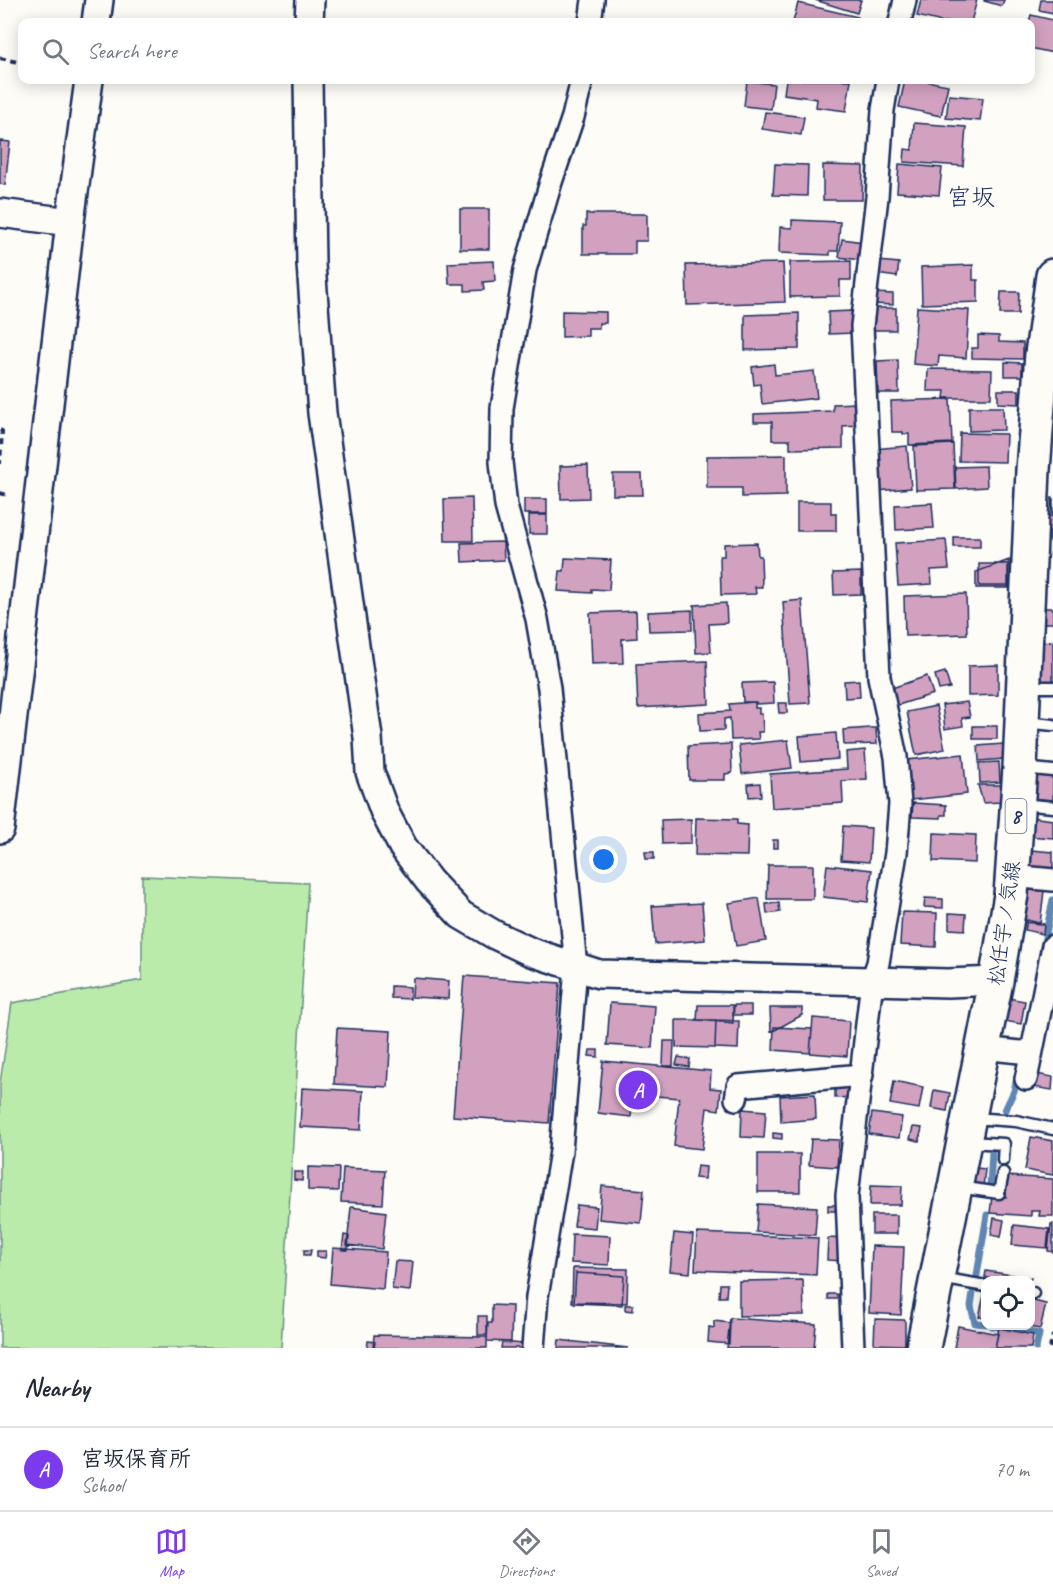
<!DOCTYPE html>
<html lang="en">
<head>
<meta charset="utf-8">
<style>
	:root { --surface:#fff; --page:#f6f6f7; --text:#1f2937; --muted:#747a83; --line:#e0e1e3; --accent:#7c3aed }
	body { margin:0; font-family:Caveat,"Klee One",sans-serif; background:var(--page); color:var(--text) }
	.controls { position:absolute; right:18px; bottom:18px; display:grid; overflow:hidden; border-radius:12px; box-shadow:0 3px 15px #0003 }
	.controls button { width:54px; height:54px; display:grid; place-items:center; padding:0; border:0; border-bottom:2px solid var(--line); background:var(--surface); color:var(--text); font:30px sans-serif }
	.you { position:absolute; left:604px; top:860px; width:21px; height:21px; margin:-15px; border:4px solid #fff; border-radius:50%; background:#1a73e8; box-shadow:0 0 0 9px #1a73e833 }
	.badge { display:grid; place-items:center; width:39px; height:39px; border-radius:50%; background:var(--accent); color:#fff; font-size:20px; font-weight:700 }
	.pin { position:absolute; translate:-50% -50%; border:3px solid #fff; box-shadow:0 2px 6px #0006 }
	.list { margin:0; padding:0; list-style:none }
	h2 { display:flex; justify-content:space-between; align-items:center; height:78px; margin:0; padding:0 24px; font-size:26px }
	h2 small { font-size:20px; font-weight:400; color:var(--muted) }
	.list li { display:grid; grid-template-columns:39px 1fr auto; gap:18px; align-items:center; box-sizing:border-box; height:84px; padding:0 24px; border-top:2px solid var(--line) }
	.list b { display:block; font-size:22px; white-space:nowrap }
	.list p { margin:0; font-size:20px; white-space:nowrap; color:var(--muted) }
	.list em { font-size:20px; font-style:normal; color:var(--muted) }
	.icon { flex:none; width:33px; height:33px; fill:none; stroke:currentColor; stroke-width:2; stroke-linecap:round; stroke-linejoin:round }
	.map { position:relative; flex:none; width:1053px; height:1348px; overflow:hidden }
	.search { position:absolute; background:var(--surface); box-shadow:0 3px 15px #0003; left:18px; right:18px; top:18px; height:66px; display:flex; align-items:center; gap:15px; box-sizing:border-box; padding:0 21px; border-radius:12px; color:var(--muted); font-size:22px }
	.sheet { height:162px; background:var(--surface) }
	nav { display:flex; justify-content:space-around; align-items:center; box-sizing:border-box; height:84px; border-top:2px solid var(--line); background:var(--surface); font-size:16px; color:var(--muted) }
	nav a { display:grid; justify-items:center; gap:3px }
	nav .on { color:var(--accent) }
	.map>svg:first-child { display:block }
	.green { fill:#baebaa; stroke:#6a8d84; stroke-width:1.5 }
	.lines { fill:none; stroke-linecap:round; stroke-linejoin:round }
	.stream { stroke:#6087b3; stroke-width:7 }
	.building { fill:#d2a1c0; stroke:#1b2f5e; stroke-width:1.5 }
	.service-casing { stroke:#1b2f5e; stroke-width:15 }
	.minor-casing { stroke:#1b2f5e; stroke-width:26 }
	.tertiary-casing { stroke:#1b2f5e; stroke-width:32 }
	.primary-casing { stroke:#1b2f5e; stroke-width:38 }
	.path { stroke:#1b2f5e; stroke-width:4; stroke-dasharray:6 4.5; stroke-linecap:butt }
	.service { stroke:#fdfcf7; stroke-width:10 }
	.minor { stroke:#fdfcf7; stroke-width:21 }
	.tertiary { stroke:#fdfcf7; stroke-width:27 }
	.primary { stroke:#fdfcf7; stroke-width:33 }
	.labels { text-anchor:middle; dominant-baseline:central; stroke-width:4.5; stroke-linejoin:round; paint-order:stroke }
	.shield { fill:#fdfcf7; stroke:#5f6c8c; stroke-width:1.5 }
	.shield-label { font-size:20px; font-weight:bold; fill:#1b2f5e }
	.street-label { font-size:21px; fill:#1b2f5e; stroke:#fdfcf7 }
	.quarter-label { font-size:24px; fill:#1b2f5e; stroke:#fdfcf7 }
</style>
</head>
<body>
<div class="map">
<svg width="1053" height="1348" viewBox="0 0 1053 1348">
	<rect width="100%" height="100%" fill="#fdfcf7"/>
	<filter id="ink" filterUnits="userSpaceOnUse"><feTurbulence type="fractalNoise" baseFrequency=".0167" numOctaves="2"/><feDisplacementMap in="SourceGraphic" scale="12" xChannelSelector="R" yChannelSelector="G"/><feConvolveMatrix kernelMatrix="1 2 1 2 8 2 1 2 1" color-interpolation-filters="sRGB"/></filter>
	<g filter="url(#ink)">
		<path class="green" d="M142,876l166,7 -27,465h-281v-265l12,-80 130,-23z"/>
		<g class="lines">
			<path class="stream" d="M1043,947l10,-47
				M1005,1110l9,-19 4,-18
				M990,1186l2,-34
				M977,1275l10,-60
				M974,1286l-3,20 4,17 11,1
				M992,1326l47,8 -3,14"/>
		</g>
		<path class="building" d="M815,0h46l-4,13z
			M921,0h56l-6,22h-29l-25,-6z
			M984,0h20l-2,6 -18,-5z
			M1041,0h12v13l-14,-3z
			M798,3l60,14 -1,5h-64z
			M1031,15l22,5v33l-23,-5 -1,-26z
			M786,80h65l-5,31 -30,-4 1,-8 -33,-5z
			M905,80h16l27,5 -7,31 -42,-9z
			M747,81l27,3 -3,25 -27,-3z
			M949,95l34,3 -3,23 -34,-3z
			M765,112l39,5 -3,18 -39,-6z
			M914,123l52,4 -3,39 -59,-4 1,-13 7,1z
			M0,141l10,1 -5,43 -5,-1z
			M775,164l33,1 -1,31 -34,-1z
			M899,164l43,4 -3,27 -42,-3z
			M823,165l40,1 -1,34h-39z
			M460,209h29v40h-29z
			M586,214h61v27h-12v13h-52v-28h3z
			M792,220l48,2 -2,29h-8v4l-51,-2 1,-26 12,1z
			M842,239l21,3 -3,18 -21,-3z
			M494,261l1,20 -12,1 1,8 -19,1v-7h-16l-1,-21z
			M851,261v19h-11v16l-50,1v-35z
			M878,261l21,2 -2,14 -21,-3z
			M783,263l2,39 -98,3 -1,-40z
			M973,265v15h5v22l-56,2 -1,-37z
			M1001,292h18l-1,22h-18z
			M874,293l19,1v11l-20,-1z
			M917,307l52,3 -3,48 -27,-2 -1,10 -25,-2z
			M873,308h23v22h-23z
			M562,311l44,1v11h-7v5h-11v8l-26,1z
			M853,311l1,22 -25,1 -1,-22z
			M799,313v36l-54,1v-35z
			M978,335l21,1v6l24,1v16l-51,-1v-10h6z
			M898,360l1,33h-21l-1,-32z
			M1005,362l17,1v13h-17z
			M774,364l1,11 39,-4 3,27 -55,6 -2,-20 -6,1 -2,-18z
			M928,369l64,1 -1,28h-47l1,-7h-18z
			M998,390h21v14l-21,-1z
			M950,399l2,44 -43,2v-11h-6v-2h-11l-1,-31z
			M857,403l1,22 -15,1v22l-53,1v-9h-18v-18h-18v-8l79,-3v-7z
			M969,407h34l1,23 -35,1z
			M960,433l46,1 -1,28 -46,-1z
			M953,444l2,45 -39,1 -2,-44z
			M907,446l4,42 -34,3 -4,-42z
			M786,455v41l-44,1v-9h-35v-32z
			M588,465l1,33 -28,1 -1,-33z
			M986,466l1,21 -31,2 -1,-22z
			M613,474h29l1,21h-30z
			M472,498l1,43h-28l-1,-42z
			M1052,498h1v44l-3,-1v-9l-5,-1 1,-15h5z
			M524,499h23v15h-23z
			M797,502h34v11h5v18h-39z
			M932,503l2,25 -38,2 -1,-25z
			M529,515h18v19h-18z
			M954,537h26v10h-26z
			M946,540l3,29 -18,1 1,14 -34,2 -3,-43z
			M503,542l1,18 -42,2 -1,-19z
			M757,543l1,13h3l1,31h-7l1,7 -35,1 -1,-39h4v-12z
			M565,558l46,2 -2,30 -17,-1v4l-34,-2 2,-20h4z
			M1009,560v28h-33v-16z
			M979,564h29v22h-29z
			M861,572v22l-27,1 -1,-22z
			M966,594l1,40 -62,2 -1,-40z
			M802,600l8,103 -20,1 -7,-102z
			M726,603l1,20 -18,1 2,28 -15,1 -2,-48z
			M1041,608h12v15h-12z
			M692,610v20l-43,1 -1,-19z
			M636,611l1,27 -15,1 1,24 -31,1 -2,-51z
			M1053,641v41l-19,1 -4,-40z
			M707,661l2,43 -71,4 -2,-44z
			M998,665v30l-30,1v-30z
			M945,672l5,16 -11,2 -4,-15z
			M927,676l6,18 -38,12 -6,-17z
			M859,680l1,17 -15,1 -1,-17z
			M773,682l1,21 -18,1v-2h-13l-1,-19z
			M755,702v6h4v6h3l1,18h-5l1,7 -28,1 -1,-22 -6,1v11l-24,1 -1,-18 31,-2 -1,-7z
			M967,702l3,15 -8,1 1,8 -18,3 -3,-24z
			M778,703h9v10h-8z
			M936,706l9,43 -29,6 -9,-43z
			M973,726h24v13h-24z
			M870,728h6l1,16 -33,1 -1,-15z
			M836,733l2,26 -37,3 -2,-26z
			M788,740l4,28 -50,6 -3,-29z
			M731,744l1,29 -7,1v6h-36l-1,-34z
			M1003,744l1,15 -25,2 -1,-15z
			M865,750l2,29 -25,2 1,22 -71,5 -2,-34 77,-5 -1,-17z
			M963,754l4,40 -56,6 -4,-40z
			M999,762l1,20 -20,1 -1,-20z
			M1031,775l22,2v23l-24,-2z
			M760,783l1,13 -12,1 -1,-13z
			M978,785h23v17l-18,1z
			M913,803l33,2v10h-5v3l-29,-1z
			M1030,817l23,3v18l-25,-2z
			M696,818l41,1v5l11,1 -1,31 -52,-1z
			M691,819v24l-29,1 -1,-24z
			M843,826l28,2 -2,34 -28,-2z
			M934,833l42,2 -1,28 -42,-2z
			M773,840h5v8h-5z
			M1030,850l23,2v19l-25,-2z
			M645,852h9v7h-8z
			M768,865h45v34h-46z
			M827,865l45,5 -4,32 -45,-5z
			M1027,889l17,2 -4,33 -16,-2z
			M759,898l7,43 -30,5 -7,-43z
			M925,898l18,1v9l-19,-1z
			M702,903l3,37 -50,4 -3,-38z
			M779,903l1,9 -13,2 -1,-10z
			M902,912l35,1 -1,34 -36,-2z
			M949,913l17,1 -1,16 -16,-1z
			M1027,920l17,4 -1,10 -18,-4z
			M464,976l96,7 -11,140 -96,-7z
			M413,978l36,3 -1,18 -36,-2z
			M391,986l19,1v12l-19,-1z
			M1008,998l17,3 -4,23 -17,-3z
			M610,1003l45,3 -3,42 -45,-3z
			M698,1005h36l-1,18 -36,-3z
			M733,1005h18v10h-18z
			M770,1008h32v7l-27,15 -4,1z
			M813,1018l36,3 -2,35 -37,-3z
			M676,1020h40l-1,28 -39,-1z
			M716,1020l23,1 -1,28 -23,-1z
			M774,1027l38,2 -2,24 -37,-3z
			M337,1028l54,3 -3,56 -54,-3z
			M664,1041h10l-1,25h-10z
			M590,1050h8v7l-9,-1z
			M678,1057l12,2 -1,8 -13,-2z
			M603,1061l108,10 -1,17 11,1 -2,21 -12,-2 -5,41 -28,-3 5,-48 -46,-4 -2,23 -33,-4z
			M1036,1074l17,3 -1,13 -19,-3z
			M894,1081l29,6 -4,22 -29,-5z
			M835,1086h20l1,11 -21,1z
			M302,1088l61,3 -2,39 -61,-3z
			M934,1090l16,3 -3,18 -16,-3z
			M815,1094l1,25 -35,3 -1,-26z
			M742,1109l24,2 -2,27 -23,-1z
			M872,1113l30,4 -3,21 -30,-4z
			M913,1127l9,1 -3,13 -9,-2z
			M773,1133l9,1v5l-9,-1z
			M1031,1137l22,4v34l-28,-5z
			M811,1139l28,1 -2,27 -28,-2z
			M758,1154h42v38h-42z
			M697,1166l9,1 -1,12 -10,-1z
			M308,1167l31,1 -1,23 -30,-1z
			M343,1168l42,2 -2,34 -42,-2z
			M976,1168l9,1 -2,18 -9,-1z
			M294,1172h9l-1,9 -8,-1z
			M1007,1176l46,3v37h-14l1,-5h-9v5l-41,-3 2,-17 14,1z
			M871,1185l31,1 -1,19h-31z
			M602,1186l42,4 -3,33 -42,-4z
			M758,1204l59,3 -2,28 -59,-3z
			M577,1205l20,2 -2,21 -21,-2z
			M828,1205h8l-1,6h-7z
			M351,1207l35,5 -4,37 -35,-4z
			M872,1215h25v19h-25z
			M994,1218l10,2 -3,17 -10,-2z
			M1051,1224h2v28l-5,-1z
			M1014,1225l35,4 -2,19 -35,-3z
			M674,1233l19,2 -3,38 -20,-2z
			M697,1233l121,5 -2,37 -121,-5z
			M572,1234l38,2 -1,29 -38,-2z
			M344,1235l5,1 -1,14h-6z
			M828,1238l18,1 -1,22 -18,-1z
			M872,1246l32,1 -3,68 -32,-2z
			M333,1248l53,4 -3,37 -53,-5z
			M304,1250h7l-1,5h-6z
			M317,1251h9l-1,7 -8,-1z
			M395,1261l18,1 -3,29 -18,-2z
			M573,1268l55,1 -1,34 -55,-1z
			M986,1271l45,7 -1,2h-27l-15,-2 -3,-1z
			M576,1273l48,3 -2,29 -48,-2z
			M803,1280l1,35 -65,1v-35z
			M720,1284h7l-1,13h-7z
			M985,1291l1,1v26l-7,-1z
			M828,1294h9v5h-9z
			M1030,1300l16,4 -6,25 -18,-3h8z
			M492,1305l20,1 -1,36 -24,-1 1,-18h4z
			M625,1305h8v6l-8,-1z
			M478,1316h9v19h-9z
			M730,1318l86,6 -2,24h-87z
			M875,1319l30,1v25l-31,-1z
			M714,1321l16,2 -1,21 -21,-2 1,-15 5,1z
			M958,1326l40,8 -3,14h-41z
			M999,1328l34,7 -2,13h-36z
			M374,1335l113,2v11h-114z
			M559,1340l69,8h-70z
			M368,1341l7,1 -1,6h-7z
			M502,1342l20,2 -1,4h-20z"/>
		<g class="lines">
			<defs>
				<path id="service" d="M1026,687h27
					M1025,722l28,3
					M1023,768l30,3
					M1020,804l33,3
					M972,1118l44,3 37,8
					M967,1142l37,2 -1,16
					M958,1187l41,6 4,-20
					M940,1278l46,8
					M1030,1293h3"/>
				<path id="minor" d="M590,22l3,-22
					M900,22l5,-22
					M1012,876l41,4
					M982,1048l38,4 12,-1 21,-105
					M1026,1079l6,-28
					M736,1099l2,-13 124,-11
					M533,1348l4,-51 24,-146 15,-184 -27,-279 -12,-69 -31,-113 -5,-44 1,-54 23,-138 26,-88 22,-65 9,-37
					M853,1348l-6,-152 23,-198 2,-18 6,-17 18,-110 4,-49 -4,-47 -17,-80 -17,-351 15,-129 6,-87 5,-30"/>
				<path id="tertiary" d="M96,22l3,-22
					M309,22l1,-22
					M308,80l3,184 11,149 46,324 2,35 15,41 18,34 26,34 32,34 34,20 36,17 68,22 349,9 48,-2
					M0,213l70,9
					M0,829l70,-607 19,-142"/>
				<path id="primary" d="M923,1348l73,-367 15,-86 9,-127 13,-298 9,-116 11,-78"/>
			</defs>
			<use href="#service" class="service-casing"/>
			<use href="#minor" class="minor-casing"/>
			<use href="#tertiary" class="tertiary-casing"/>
			<use href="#primary" class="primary-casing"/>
			<path class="path" d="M0,58l22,5
				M0,430l2,1 -2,33
				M0,493l7,2
				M1050,1348l3,-13"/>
			<use href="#service" class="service"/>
			<use href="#minor" class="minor"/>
			<use href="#tertiary" class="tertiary"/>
			<use href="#primary" class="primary"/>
		</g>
	</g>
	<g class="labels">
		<rect class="shield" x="1005.5" y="799" width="21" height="34" rx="4.5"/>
		<g class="shield-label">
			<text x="1016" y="816">8</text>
		</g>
		<g class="street-label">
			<text transform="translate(1004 923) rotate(-82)">松任宇ノ気線</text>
		</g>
		<g class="quarter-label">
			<text x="971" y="197">宮坂</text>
		</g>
	</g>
</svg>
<div class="controls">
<button><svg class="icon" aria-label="locate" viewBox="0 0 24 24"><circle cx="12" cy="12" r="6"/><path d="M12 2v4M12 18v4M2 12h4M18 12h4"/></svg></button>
</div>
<div class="you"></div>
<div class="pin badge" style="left:638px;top:1090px">A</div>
<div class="search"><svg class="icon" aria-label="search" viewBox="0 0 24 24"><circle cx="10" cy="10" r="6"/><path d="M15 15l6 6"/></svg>Search here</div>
</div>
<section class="sheet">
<h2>Nearby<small></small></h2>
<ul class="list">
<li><span class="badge">A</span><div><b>宮坂保育所</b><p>School</p></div><em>70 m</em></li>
</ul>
</section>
<nav>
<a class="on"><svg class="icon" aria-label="map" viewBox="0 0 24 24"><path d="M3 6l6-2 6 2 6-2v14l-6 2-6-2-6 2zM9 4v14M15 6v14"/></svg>Map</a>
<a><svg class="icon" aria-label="directions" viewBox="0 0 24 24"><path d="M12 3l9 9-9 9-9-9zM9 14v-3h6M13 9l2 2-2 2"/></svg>Directions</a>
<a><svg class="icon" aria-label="saved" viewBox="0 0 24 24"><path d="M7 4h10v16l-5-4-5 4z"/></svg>Saved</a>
</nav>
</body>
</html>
